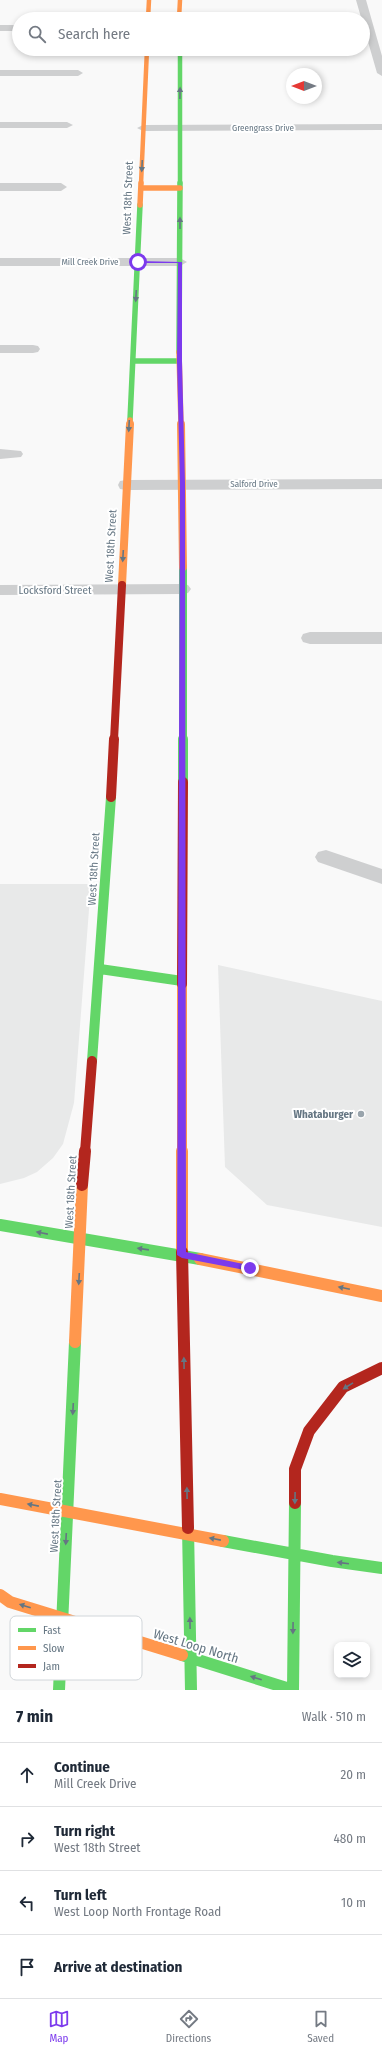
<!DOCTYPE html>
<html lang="en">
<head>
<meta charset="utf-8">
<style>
	:root { --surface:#fff; --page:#f6f6f7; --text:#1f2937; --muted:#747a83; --line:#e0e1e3; --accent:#7c3aed }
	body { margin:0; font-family:"Fira Sans Condensed",sans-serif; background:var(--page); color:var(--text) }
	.controls { position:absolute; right:12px; bottom:12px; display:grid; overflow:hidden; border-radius:8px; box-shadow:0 2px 6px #0003 }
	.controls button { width:36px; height:36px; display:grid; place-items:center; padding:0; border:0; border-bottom:1px solid var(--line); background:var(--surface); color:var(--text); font:20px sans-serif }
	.compass { position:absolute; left:286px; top:68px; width:36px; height:36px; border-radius:50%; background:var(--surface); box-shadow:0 2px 6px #0003; rotate:270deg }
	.stop { position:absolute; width:12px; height:12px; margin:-9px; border:3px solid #7c3aed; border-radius:50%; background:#fff }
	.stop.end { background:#7c3aed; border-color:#fff; box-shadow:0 1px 4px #0008 }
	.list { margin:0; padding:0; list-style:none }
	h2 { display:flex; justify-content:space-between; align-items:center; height:52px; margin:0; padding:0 16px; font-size:17px }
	h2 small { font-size:13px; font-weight:400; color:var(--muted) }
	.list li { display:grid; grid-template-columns:26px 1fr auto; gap:12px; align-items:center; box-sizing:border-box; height:64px; padding:0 16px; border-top:1px solid var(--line) }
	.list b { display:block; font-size:15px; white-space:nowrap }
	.list p { margin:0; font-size:13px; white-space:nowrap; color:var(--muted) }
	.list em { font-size:13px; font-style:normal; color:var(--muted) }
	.icon { flex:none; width:22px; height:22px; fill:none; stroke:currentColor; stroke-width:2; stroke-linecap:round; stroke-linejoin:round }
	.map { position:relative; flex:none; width:382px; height:1690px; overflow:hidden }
	.search { position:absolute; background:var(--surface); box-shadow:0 2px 6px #0003; left:12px; right:12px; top:12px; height:44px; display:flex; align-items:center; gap:10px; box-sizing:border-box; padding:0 14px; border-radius:22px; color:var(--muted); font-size:15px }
	.sheet { height:308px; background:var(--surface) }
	nav { display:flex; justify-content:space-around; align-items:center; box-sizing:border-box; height:56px; border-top:1px solid var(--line); background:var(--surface); font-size:11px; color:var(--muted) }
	nav a { display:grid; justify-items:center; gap:2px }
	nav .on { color:var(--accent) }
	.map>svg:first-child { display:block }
	.built { fill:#e8e9e9 }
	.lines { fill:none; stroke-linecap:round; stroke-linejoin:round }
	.street { fill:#cecfd0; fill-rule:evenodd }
	.fast-far4 { stroke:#63d668; stroke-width:4.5 }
	.fast-far3 { stroke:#63d668; stroke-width:5.5 }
	.fast-far2 { stroke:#63d668; stroke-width:8 }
	.fast-far1 { stroke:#63d668; stroke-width:10 }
	.fast { stroke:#63d668; stroke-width:12 }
	.slow-far4 { stroke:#ff974d; stroke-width:4.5 }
	.slow-far3 { stroke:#ff974d; stroke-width:5.5 }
	.slow-far2 { stroke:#ff974d; stroke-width:8 }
	.slow-far1 { stroke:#ff974d; stroke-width:10 }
	.slow { stroke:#ff974d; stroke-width:12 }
	.jam-far2 { stroke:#b3261e; stroke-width:8 }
	.jam-far1 { stroke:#b3261e; stroke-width:10 }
	.jam { stroke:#b3261e; stroke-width:12 }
	.oneway { fill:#657683 }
	.route { fill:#7c3aed }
	.poi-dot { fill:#99a4ac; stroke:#fff; stroke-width:1.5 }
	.labels { text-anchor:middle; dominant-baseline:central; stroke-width:4; stroke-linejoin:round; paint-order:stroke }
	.far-street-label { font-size:9px; fill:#657683; stroke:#fff }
	.street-label { font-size:11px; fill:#657683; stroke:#fff }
	.poi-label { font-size:11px; font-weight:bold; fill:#657683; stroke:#fff; text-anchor:end }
	.near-street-label { font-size:13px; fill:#657683; stroke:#fff }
	.key { fill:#fff; stroke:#d1d6da; stroke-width:1 }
	.key-label { font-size:11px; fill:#657683 }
</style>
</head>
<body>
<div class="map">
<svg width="382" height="1690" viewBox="0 0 382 1690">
	<rect width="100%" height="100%" fill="#f9f9f9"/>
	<path class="built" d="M0,884h91l-17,219 -11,41 -10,14 -16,14 -13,6 -24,6z
		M218,965l164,36v226l-115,-22 -42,-38z"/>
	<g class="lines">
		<path class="street" d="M356,0h10l16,56v20l-5,-3z
			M0,25h19v6h-19z
			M0,70h78l5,3 -5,3h-78z
			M0,122h67l6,3 -6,3h-67z
			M382,124v6l-239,1 -6,-3 6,-3z
			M0,183h61l6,4 -6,4h-61z
			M0,258h180l7,4 -7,4h-180z
			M0,345h33l5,1 2,3 -2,3 -5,1h-33z
			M0,449l21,2 2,3 -2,3 -21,2z
			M382,479v10l-256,1 -6,-1 -2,-4 2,-4 6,-1z
			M182,584l6,1 3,4 -3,4 -6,1 -182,1v-10z
			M310,632h72v12h-72l-7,-2 -2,-4 2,-4z
			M326,850l56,19v15l-64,-22 -3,-5 3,-5z"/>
		<path class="fast-far4" d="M180,184v-135"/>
		<path class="fast-far3" d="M179,352l1,-169
			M133,361h46
			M130,420l10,-215"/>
		<path class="fast-far2" d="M183,567v173"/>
		<path class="fast-far1" d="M183,739v43
			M100,969l82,12
			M92,1061l19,-264"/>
		<path class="fast" d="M0,1225l200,34
			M188,1528l3,162
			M223,1541l109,20 50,7
			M182,1655l111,35
			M59,1690l16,-348
			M293,1690l2,-187"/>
		<path class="slow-far4" d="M148,19l1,-19
			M179,19l1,-19
			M141,184l6,-135"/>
		<path class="slow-far3" d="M141,188h39
			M140,205l1,-22
			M179,352l2,73
			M130,425v-5"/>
		<path class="slow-far2" d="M181,424l2,143
			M122,585l8,-161"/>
		<path class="slow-far1" d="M182,984v168"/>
		<path class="slow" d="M182,1151v101
			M200,1259l182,37
			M75,1342l7,-157
			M0,1499l223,42
			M0,1595l10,7 172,53"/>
		<path class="jam-far2" d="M114,740l8,-155"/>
		<path class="jam-far1" d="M111,797l3,-58
			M182,984l1,-202
			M85,1152l7,-91"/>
		<path class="jam" d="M82,1185l3,-34
			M182,1252l6,276
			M295,1503v-34l14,-38 34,-44 39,-19"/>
	</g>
	<defs><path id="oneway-solid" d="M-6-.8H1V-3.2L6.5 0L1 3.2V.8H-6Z"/></defs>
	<g class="oneway">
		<use href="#oneway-solid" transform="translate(180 93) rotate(-89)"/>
		<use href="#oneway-solid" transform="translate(142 166) rotate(93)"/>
		<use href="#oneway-solid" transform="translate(180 223) rotate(-90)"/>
		<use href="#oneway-solid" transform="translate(136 296) rotate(93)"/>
		<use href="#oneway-solid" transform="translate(129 426) rotate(93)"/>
		<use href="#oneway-solid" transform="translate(123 556) rotate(93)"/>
		<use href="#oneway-solid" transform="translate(42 1233) rotate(-169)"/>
		<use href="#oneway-solid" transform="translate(143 1249) rotate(-172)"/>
		<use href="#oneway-solid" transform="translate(79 1279) rotate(93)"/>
		<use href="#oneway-solid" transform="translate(344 1288) rotate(-168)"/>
		<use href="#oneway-solid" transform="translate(184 1363) rotate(-91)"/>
		<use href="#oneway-solid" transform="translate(348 1386) rotate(148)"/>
		<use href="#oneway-solid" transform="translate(73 1409) rotate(93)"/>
		<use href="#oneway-solid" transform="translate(187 1493) rotate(-91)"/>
		<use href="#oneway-solid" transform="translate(295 1498) rotate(91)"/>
		<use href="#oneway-solid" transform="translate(33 1505) rotate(-169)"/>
		<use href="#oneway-solid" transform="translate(66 1539) rotate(93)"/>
		<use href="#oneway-solid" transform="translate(215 1539) rotate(-169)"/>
		<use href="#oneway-solid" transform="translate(343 1563) rotate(-173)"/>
		<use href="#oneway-solid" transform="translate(25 1606) rotate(-163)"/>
		<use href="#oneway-solid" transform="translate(190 1623) rotate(-91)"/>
		<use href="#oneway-solid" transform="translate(293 1628) rotate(91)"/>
		<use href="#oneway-solid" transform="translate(256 1678) rotate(-163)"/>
	</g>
	<path class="route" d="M137,261l45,1v99l3,123 1,768 67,14v4l-3,1 -68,-13 -5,-3 3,-771 -3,-123 1,-98h-40z"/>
	<circle class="poi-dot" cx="361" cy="1114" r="4"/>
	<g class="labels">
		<g class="far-street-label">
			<text x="263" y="128">Greengrass Drive</text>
			<text x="90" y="262">Mill Creek Drive</text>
			<text x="254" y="484">Salford Drive</text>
		</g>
		<g class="street-label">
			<text transform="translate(128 198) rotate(-88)">West 18th Street</text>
			<text transform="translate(111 546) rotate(-87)">West 18th Street</text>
			<text x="55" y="590">Locksford Street</text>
			<text transform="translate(94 869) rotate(-87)">West 18th Street</text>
			<text transform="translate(71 1192) rotate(-87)">West 18th Street</text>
			<text transform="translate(56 1516) rotate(-87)">West 18th Street</text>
		</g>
		<g class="poi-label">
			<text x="353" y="1114">Whataburger</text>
		</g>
		<g class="near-street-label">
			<text transform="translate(196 1646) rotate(17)">West Loop North</text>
		</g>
	</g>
	<rect x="10" y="1616" width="132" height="64" rx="6" class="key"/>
	<rect x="18" y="1628" width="18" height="4" fill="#63d668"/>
	<rect x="18" y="1646" width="18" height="4" fill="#ff974d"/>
	<rect x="18" y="1664" width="18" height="4" fill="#b3261e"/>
	<g class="key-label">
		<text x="43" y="1634">Fast</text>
		<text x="43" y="1652">Slow</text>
		<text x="43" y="1670">Jam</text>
	</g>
</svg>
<div class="controls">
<button><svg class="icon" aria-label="layers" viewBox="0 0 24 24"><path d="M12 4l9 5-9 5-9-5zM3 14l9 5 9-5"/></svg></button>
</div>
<svg class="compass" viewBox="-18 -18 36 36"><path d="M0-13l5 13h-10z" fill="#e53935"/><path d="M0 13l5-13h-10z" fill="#747a83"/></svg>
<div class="stop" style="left:138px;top:262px"></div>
<div class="stop end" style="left:250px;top:1268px"></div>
<div class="search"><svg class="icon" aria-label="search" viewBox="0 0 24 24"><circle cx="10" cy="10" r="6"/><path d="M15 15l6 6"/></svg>Search here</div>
</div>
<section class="sheet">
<h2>7 min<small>Walk · 510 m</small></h2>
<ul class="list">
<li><svg class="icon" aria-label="ahead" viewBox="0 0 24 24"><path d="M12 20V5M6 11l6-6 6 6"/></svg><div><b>Continue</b><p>Mill Creek Drive</p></div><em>20 m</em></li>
<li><svg class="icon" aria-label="right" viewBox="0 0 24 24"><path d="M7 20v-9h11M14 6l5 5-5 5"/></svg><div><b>Turn right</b><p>West 18th Street</p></div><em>480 m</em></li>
<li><svg class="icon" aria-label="left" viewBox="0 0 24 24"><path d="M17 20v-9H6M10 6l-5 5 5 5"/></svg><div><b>Turn left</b><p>West Loop North Frontage Road</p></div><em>10 m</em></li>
<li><svg class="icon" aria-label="arrive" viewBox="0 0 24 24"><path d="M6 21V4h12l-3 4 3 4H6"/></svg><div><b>Arrive at destination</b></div></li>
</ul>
</section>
<nav>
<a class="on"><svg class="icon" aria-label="map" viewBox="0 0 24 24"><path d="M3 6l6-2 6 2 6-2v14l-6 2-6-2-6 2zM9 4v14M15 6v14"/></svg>Map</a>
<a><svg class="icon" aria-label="directions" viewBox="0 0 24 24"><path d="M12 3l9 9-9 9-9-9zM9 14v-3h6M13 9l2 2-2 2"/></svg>Directions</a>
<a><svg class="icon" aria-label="saved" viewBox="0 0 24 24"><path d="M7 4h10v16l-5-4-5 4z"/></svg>Saved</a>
</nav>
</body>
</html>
